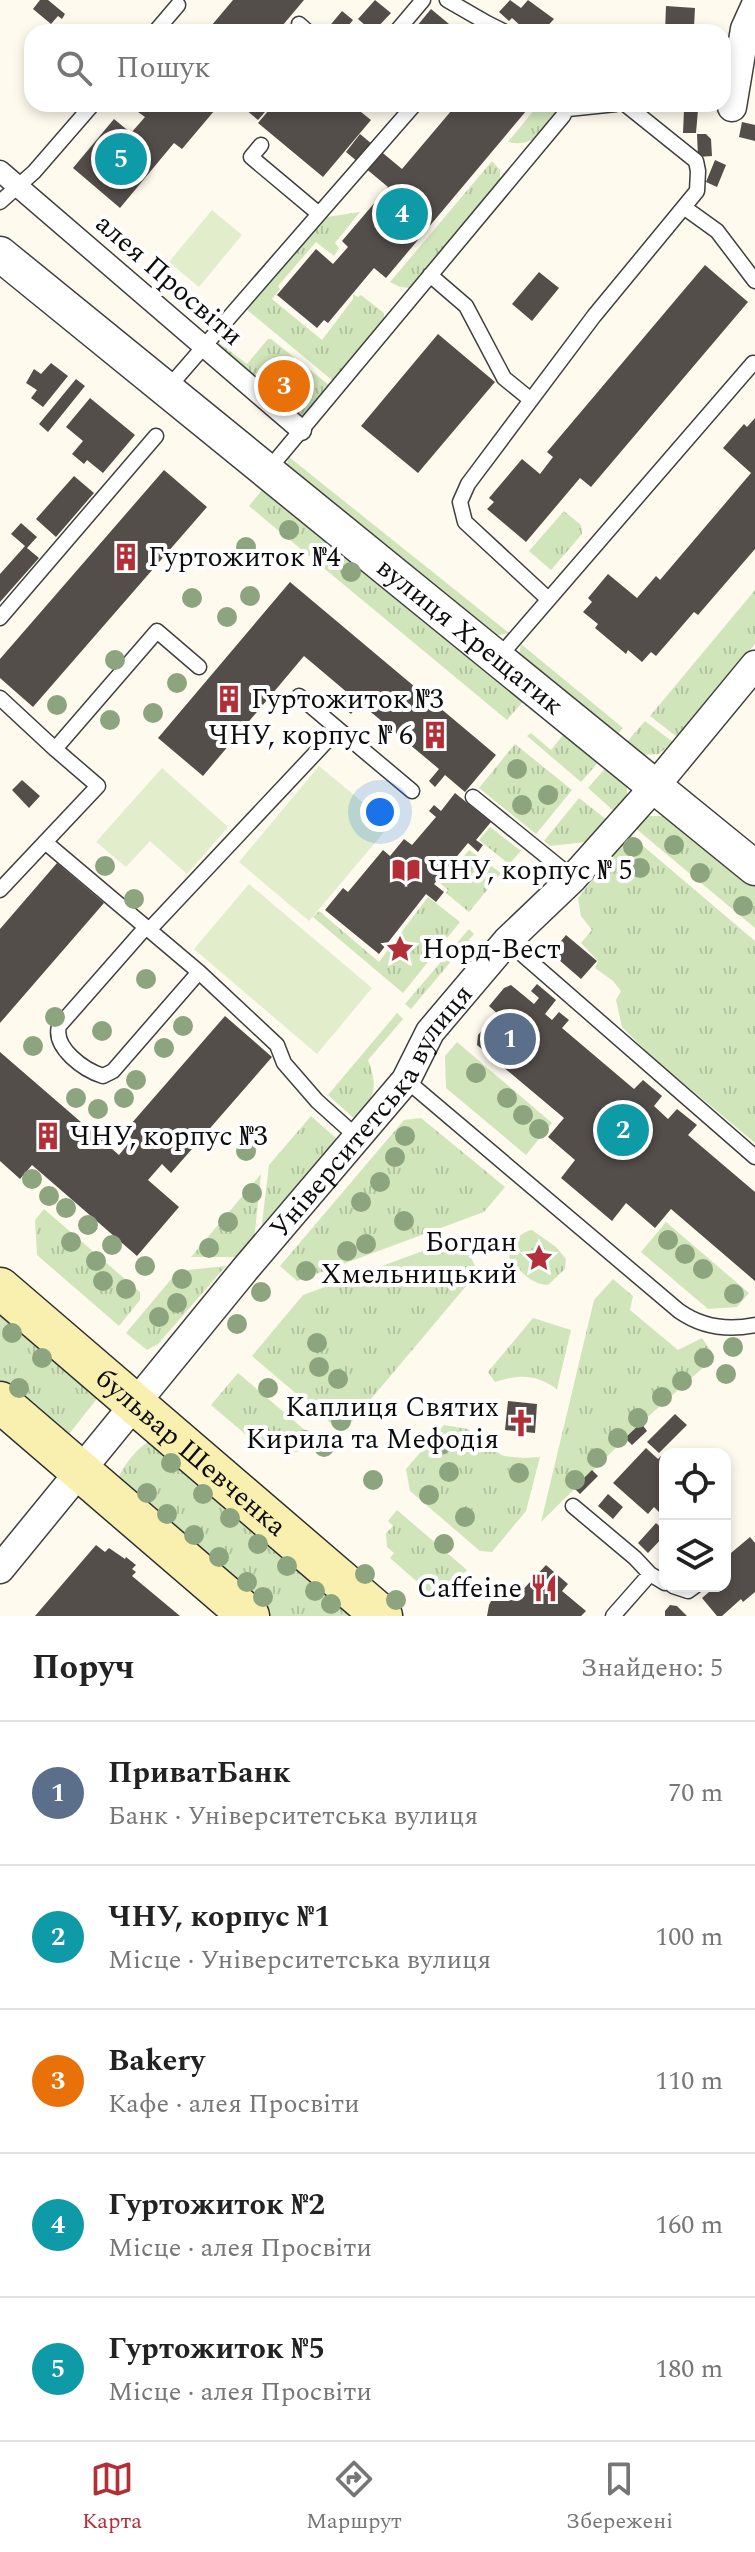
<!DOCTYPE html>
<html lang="uk">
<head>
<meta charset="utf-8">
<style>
	:root { --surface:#fff; --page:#f6f6f6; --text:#222; --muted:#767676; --line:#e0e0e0; --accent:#b22f38 }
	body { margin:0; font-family:Spectral,serif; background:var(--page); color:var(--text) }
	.controls { position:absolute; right:24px; bottom:24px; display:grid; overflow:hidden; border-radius:16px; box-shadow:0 4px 12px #0003 }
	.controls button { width:72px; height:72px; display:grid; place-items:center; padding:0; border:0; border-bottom:2px solid var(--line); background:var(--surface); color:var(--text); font:40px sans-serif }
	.you { position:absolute; left:380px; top:812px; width:28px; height:28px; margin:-20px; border:6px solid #fff; border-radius:50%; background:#1a73e8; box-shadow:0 0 0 12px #1a73e833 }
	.badge { display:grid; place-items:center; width:52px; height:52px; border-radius:50%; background:var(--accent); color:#fff; font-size:26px; font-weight:700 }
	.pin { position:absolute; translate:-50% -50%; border:4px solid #fff; box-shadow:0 2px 8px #0006 }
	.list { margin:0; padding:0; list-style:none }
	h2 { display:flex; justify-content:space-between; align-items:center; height:104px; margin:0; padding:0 32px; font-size:34px }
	h2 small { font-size:26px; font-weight:400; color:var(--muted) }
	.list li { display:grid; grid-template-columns:52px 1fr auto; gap:24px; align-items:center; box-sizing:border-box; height:144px; padding:0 32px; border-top:2px solid var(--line) }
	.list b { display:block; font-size:30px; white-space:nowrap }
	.list p { margin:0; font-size:26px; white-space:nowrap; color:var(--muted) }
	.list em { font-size:26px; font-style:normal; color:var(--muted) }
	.icon { flex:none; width:44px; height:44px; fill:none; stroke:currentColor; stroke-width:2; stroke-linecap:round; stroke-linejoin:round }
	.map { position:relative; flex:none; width:755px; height:1616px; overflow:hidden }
	.search { position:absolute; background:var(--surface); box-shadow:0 4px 12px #0003; left:24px; right:24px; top:24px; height:88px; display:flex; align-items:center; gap:20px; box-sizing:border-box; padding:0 28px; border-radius:24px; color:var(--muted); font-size:30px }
	.sheet { height:824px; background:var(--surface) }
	nav { display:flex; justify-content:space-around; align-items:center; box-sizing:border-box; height:112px; border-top:2px solid var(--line); background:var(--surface); font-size:22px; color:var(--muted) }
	nav a { display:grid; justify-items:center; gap:4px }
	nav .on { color:var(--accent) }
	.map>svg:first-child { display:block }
	.grass { fill:url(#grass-tufts) }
	.garden { fill:#d1e5ba }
	.pitch { fill:#e2edcb }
	.building { fill:#544e4a }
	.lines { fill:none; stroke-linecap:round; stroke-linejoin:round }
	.service-casing { stroke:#404040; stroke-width:17 }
	.pedestrian-casing { stroke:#404040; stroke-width:23 }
	.minor-casing { stroke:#404040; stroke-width:31 }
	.tertiary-casing { stroke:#404040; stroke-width:37 }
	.secondary-casing { stroke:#2f2f2f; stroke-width:43 }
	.service { stroke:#fff; stroke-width:14 }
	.pedestrian { stroke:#fff; stroke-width:20 }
	.minor { stroke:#fff; stroke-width:28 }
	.tertiary { stroke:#fff; stroke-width:34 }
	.secondary { stroke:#f9efae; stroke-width:40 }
	.tree { fill:#8da57e }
	.labels { text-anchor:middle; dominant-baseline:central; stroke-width:8; stroke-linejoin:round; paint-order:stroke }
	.street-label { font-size:28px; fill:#0d0d0d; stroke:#fff }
	.poi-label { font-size:28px; fill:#0d0d0d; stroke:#fff; text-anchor:start }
</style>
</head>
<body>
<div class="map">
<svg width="755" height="1616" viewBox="0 0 755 1616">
	<defs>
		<pattern id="grass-tufts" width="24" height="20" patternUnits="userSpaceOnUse" patternTransform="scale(2)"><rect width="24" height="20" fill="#d1e5ba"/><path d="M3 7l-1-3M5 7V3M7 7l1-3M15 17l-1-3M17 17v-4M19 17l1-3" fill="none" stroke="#b2c39f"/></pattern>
	</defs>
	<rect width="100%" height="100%" fill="#fefaee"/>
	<path class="grass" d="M539,104h24c-12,22 -29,45 -55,38z
		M492,161l8,9v12l-90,106 -10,-1 -10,-5z
		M360,212l-25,31 4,5 -5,8 -18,-14 -38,44 2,3 -8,10 50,41 31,-41v-5l5,3 3,-2 23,18v6l-51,62 -87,-72 81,-92z
		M268,339h3l58,46 -30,37 -86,-75 5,-5 29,22z
		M289,457l220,176 -14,3 -209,-169z
		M266,485l261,212 -20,23 -258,-214z
		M564,511l17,14 1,9 -31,36 -22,-19z
		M755,590v54l-78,93 -27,-21z
		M521,644l102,84 -8,9 -96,-81z
		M645,721l28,21 -14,12 -18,1 -16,-11z
		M567,730l35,28 -21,24 -54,-46 4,-3 20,17z
		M515,744l57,46 -36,44 -57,-46z
		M609,764l18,22v11l-12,15 -27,-24z
		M579,798l28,22 -21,22 -36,4 -6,-5z
		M648,816h20l6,3 81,67v42l-121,-101z
		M490,827l31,24 -12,13 -30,-24z
		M629,834l126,107v202l-104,-87 -29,-29 -6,-27 5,-9 -8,-10 -18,-13 3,-7 -17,-18 11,-13 -11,-14 -3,-18z
		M469,850l32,23 -32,39 -23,-19 2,-3 -7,-6z
		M428,897l32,25 -57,71 -90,-76 6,-6 60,51z
		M469,929l5,5 -63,75 -6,-5z
		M397,1013l6,6 -35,41c11,29 6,37 -12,60l-28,-25z
		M311,1116l28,25 -78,91 8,-67z
		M421,1118l84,69 -21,25 -187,69 -17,-15 124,-146z
		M261,1174l-7,67 -13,16h-50z
		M44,1209l96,83v8l-21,26 -82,-71 -2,-35z
		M532,1230l24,17 10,12 -1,10 -17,16c-16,0 -30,-15 -39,-28 0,-12 11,-25 23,-27z
		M461,1237l17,35 -134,159h-4l-88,-75 51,-61z
		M226,1266l-68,78 -11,6 -21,-17 52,-62z
		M613,1279l20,17 -3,14 48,40 24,-12 13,19 -74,66 -100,99 53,-222z
		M0,1307l96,84v9l-27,34 -6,1 -63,-49z
		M533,1318l38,12 -14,59c-22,-15 -37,-15 -62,-7l-7,-10z
		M238,1373l75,64 -13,15 -35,-1 -54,-46z
		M444,1425l24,4 19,18 17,9 19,2 17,-1 -14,54 -34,41 -12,-1 -70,-60 -4,-22z
		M148,1442l211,174h-92l-150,-135c5,-13 19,-32 31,-39z
		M397,1510l70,60 -29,30 -48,-42 4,-5 -7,-6 -1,-14 7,-7 -5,-5z"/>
	<path class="garden" d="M457,1042l95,81 -26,32 -80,-67 -1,-32z
		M666,1222l83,71 -12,14 -29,2 -67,-57z"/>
	<path class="pitch" d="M212,210l30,25 -43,52 -30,-25z
		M319,766l71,59 -81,96 -70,-59z
		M162,768l66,59 -41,47 -37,-33 -24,26 -30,-25z
		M249,884l123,104 -55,66 -123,-105z"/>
	<path class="building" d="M40,0h8l17,14 -3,5 -4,-3 -7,8 -18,-15z
		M233,0h71l-27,32h-71z
		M375,0l16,13 -18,19 -15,-13z
		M510,0l11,8 7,-8 26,19 -12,13h-9l-7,-6 -3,2 -11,-10 -3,3 -10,-9z
		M666,6l29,2 -1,19 10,1 -1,4h-38z
		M431,9l18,15 -6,8h-31z
		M342,11l11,9 -10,12h-13l-3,-3z
		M145,104h75l-38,45 -8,-6 -54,65 -47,-40 41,-49 17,14 14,-16 -7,-5z
		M239,104h33l-14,16z
		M274,104h77l20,16 -48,57 -65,-54z
		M457,104h75l-146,174 -12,-10 -46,55 -4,-3 -7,8 -40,-33 39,-46 17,15 15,-17 -6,-6 46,-54 -42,-35 14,-18 42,35z
		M684,110h14l-2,23h-13z
		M742,122l13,3v16l-16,-4z
		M697,134h9l5,5 1,17 -14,1z
		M715,160l11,5 -9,22 -11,-5z
		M705,265l43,37 -157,185 -11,-9 -54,64 -39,-33 7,-7 -5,-4 33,-39 18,15 13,-17 -6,-5z
		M539,272l20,16 -27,33 -20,-17z
		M438,334l57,48 -77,91 -57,-47z
		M51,363l17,13 -25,31 -12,-9 6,-8 -11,-7 8,-14 7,5z
		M76,379l9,7 -37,46 -9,-8z
		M90,398l45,37 -32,38 -16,-13 -3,4 -12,-10 11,-13 -17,-14z
		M755,418v131l-57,66 -4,-3 -38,44 -5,-4 -9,10 -14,-12 -2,4 -31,-26 3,-4 -15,-12 9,-10 -4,-4 20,-24 29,24 19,-22 4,4 91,-107 -28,-25 21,-24 3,3z
		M164,470l43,37 -174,200 -33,-29v-19z
		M74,476l20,17 -38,44 -20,-18z
		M21,523l16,14 -10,11 12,10 -39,44v-28l25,-28 -14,-12z
		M290,582l206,173 -31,37 -20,-17 -10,12 -6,-6 10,-12 -79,-66 -9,11 -12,-10 10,-10 -45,-38 -101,120 -45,-38z
		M22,780l18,16 -11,12 -17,-18z
		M455,793l36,29 -15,18 7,5 -5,7 -10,-9 -34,41 10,8 -8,10 -10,-8 -47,60 -54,-44 18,-22 5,4 35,-42 7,6 14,-17 8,6 24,-28 -7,-6 5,-6 7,6z
		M57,863l47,40 -104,120v-94z
		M566,935l31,26 -16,18 -30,-26z
		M537,984l19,16 -11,14 7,6 7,-8 10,8 -7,8 72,61 9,-9 19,16 -8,10 14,13 9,-10 20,16 -9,10 67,57v89l-84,-72 -16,19 -29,-25 -14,18 -51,-43 14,-18 -27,-23 16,-19 -87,-73 1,-10 15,-17 4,3 4,-4 -12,-11 15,-18 7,-3 23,19 5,-6 -8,-7z
		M225,1016l47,41 -101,116 -9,-9 -14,16 31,27 -42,49 -105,-91 -12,14 -20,-18v-109l119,103 13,-16 -8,-7z
		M508,1401l29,3 -2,29 -30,-3z
		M675,1414l12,11 -28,28 -12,-11z
		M641,1423l6,8 -15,14 -7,-7z
		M646,1448l12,11 3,-3 4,4v50l-4,4 -7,-7 -6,7 -35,-31z
		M592,1470l6,6 -18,18 -6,-6z
		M608,1494l15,13 -10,12 -15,-13z
		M656,1523l9,8v4l-17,18 -10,-10z
		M750,1537l5,6v49l-12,10 -2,-3 -19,17h-5l-15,-18 14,-12h9v-28z
		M96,1545l9,7 4,-4 16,11 1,-2 10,8 -4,4 4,3 -4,4 48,40h-145z
		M546,1565l22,19 -6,7 24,20 -5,5h-94l2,-11 10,-20 17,12z
		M670,1605l7,1 10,10h-22v-5z"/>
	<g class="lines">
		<defs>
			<path id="service" d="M447,0l40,23
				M299,24l9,8
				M155,32l23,-27
				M396,32l27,-32
				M479,32l8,-9 18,9
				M568,109l48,-5
				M0,202l34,-30 59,-68
				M685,208l32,23 38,50
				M319,214l96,-110
				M430,275l36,31 38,72 27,22
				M167,389l152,-175 -68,-57 10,-12
				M268,470l295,-354 6,-12
				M547,598l-82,-76 -5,-20 8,-18 126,-168 103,-125 1,-20 -2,-10 -71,-57
				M0,618l156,-182
				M498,658l255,-295 2,2
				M0,698l55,51
				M338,729l74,62
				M473,797l100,81
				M45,842l154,130 78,73 7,18 33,38 40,36
				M0,890l98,-104 -43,-37 102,-118 42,36
				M146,927l-87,99c-6,22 25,44 44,50l10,-5 86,-99
				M149,930l189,-201 -39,-33
				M507,941l248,216
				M406,1080l273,231c23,16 48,20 76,14
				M573,1506l62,52 15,16 15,9
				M673,1586l15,5 7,-5
				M613,1616l37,-42"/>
			<path id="pedestrian" d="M0,171l301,259"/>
			<g id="minor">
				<path d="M732,107l13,-78 10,-22"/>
				<path id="s1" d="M0,1569l246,-301 160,-188 24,-48 77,-91 66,-63 83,-93 99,-120"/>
			</g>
			<g id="tertiary">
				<path id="s2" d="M0,254l755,614"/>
			</g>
			<g id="secondary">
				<path id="s3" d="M0,1288l382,328"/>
				<path d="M0,1402l249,214"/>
			</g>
		</defs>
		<use href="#service" class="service-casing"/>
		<use href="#pedestrian" class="pedestrian-casing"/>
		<use href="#minor" class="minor-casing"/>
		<use href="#tertiary" class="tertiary-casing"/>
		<use href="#secondary" class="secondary-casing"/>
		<use href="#service" class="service"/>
		<use href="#pedestrian" class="pedestrian"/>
		<use href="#minor" class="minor"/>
		<use href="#tertiary" class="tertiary"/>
		<use href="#secondary" class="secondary"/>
	</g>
	<g class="tree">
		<circle cx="289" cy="530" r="10"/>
		<circle cx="246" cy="547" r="10"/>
		<circle cx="351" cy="572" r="10"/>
		<circle cx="250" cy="596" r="10"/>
		<circle cx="192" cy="598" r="10"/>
		<circle cx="227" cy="617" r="10"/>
		<circle cx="115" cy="660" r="10"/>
		<circle cx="177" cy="683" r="10"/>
		<circle cx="57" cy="705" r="10"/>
		<circle cx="153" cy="713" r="10"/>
		<circle cx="110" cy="720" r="10"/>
		<circle cx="517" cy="769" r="10"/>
		<circle cx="548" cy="795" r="10"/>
		<circle cx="522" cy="805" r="10"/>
		<circle cx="674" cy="845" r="10"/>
		<circle cx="633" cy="847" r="10"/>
		<circle cx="105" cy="866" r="10"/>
		<circle cx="640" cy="868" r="10"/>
		<circle cx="700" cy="873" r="10"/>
		<circle cx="134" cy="899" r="10"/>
		<circle cx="743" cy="906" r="10"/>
		<circle cx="146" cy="979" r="10"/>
		<circle cx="55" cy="1017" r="10"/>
		<circle cx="183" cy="1026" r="10"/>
		<circle cx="102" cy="1031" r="10"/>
		<circle cx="33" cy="1046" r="10"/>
		<circle cx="164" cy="1048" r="10"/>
		<circle cx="476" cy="1073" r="10"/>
		<circle cx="136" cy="1080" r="10"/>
		<circle cx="76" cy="1098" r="10"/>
		<circle cx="124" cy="1098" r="10"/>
		<circle cx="507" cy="1098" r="10"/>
		<circle cx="98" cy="1109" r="10"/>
		<circle cx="523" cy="1115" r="10"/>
		<circle cx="539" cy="1129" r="10"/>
		<circle cx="259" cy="1134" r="10"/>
		<circle cx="405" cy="1136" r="10"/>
		<circle cx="246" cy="1151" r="10"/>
		<circle cx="395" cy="1157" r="10"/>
		<circle cx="32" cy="1179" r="10"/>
		<circle cx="380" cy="1182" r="10"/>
		<circle cx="252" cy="1193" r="10"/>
		<circle cx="49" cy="1196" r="10"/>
		<circle cx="361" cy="1202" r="10"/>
		<circle cx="66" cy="1208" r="10"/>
		<circle cx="404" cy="1221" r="10"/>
		<circle cx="228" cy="1222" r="10"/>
		<circle cx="88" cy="1225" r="10"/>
		<circle cx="668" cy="1240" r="10"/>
		<circle cx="71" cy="1242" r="10"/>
		<circle cx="366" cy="1244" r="10"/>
		<circle cx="112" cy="1245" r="10"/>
		<circle cx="209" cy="1248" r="10"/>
		<circle cx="347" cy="1251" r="10"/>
		<circle cx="685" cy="1254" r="10"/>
		<circle cx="96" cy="1261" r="10"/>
		<circle cx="145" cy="1266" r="10"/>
		<circle cx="703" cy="1269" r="10"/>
		<circle cx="306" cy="1271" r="10"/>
		<circle cx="182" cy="1279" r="10"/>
		<circle cx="103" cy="1281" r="10"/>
		<circle cx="126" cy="1289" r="10"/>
		<circle cx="261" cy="1292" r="10"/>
		<circle cx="734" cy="1294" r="10"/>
		<circle cx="177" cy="1303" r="10"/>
		<circle cx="159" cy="1317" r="10"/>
		<circle cx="237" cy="1324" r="10"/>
		<circle cx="12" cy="1333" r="10"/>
		<circle cx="317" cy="1343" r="10"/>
		<circle cx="733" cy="1347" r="10"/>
		<circle cx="42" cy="1358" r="10"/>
		<circle cx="704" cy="1358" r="10"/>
		<circle cx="319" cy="1367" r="10"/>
		<circle cx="726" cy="1374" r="10"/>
		<circle cx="338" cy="1379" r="10"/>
		<circle cx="682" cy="1381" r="10"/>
		<circle cx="19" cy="1388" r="10"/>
		<circle cx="268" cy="1388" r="10"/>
		<circle cx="662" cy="1397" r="10"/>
		<circle cx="638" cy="1418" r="10"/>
		<circle cx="341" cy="1421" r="10"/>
		<circle cx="618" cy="1438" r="10"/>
		<circle cx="305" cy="1440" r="10"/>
		<circle cx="441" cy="1445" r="10"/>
		<circle cx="324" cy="1447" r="10"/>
		<circle cx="597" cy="1458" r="10"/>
		<circle cx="171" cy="1463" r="10"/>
		<circle cx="449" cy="1472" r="10"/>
		<circle cx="519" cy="1473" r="10"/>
		<circle cx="373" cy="1480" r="10"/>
		<circle cx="575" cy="1480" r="10"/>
		<circle cx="147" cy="1493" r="10"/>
		<circle cx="203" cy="1494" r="10"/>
		<circle cx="429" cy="1495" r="10"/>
		<circle cx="167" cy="1514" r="10"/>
		<circle cx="465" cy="1517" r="10"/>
		<circle cx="230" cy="1518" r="10"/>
		<circle cx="194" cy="1535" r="10"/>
		<circle cx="258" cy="1544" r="10"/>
		<circle cx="444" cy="1544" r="10"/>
		<circle cx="219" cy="1557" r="10"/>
		<circle cx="287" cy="1566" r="10"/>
		<circle cx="365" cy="1574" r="10"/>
		<circle cx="247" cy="1582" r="10"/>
		<circle cx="315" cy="1591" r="10"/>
		<circle cx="263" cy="1597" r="10"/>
		<circle cx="396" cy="1600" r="10"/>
		<circle cx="331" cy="1604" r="10"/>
	</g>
	<defs>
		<symbol id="building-bare" viewBox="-9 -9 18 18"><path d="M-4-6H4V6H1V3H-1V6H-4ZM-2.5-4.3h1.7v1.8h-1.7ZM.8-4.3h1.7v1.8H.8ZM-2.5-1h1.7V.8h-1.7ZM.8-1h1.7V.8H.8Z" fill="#b22f38" stroke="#fff" stroke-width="2.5" paint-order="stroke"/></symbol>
		<symbol id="library-bare" viewBox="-9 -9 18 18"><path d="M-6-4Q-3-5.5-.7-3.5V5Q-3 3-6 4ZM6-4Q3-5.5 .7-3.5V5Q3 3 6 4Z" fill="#b22f38" stroke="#fff" stroke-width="2.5" paint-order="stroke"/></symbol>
		<symbol id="sight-bare" viewBox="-9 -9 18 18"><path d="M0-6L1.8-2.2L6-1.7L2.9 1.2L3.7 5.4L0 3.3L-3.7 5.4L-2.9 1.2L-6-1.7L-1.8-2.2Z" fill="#b22f38" stroke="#fff" stroke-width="2.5" paint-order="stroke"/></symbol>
		<symbol id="church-bare" viewBox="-9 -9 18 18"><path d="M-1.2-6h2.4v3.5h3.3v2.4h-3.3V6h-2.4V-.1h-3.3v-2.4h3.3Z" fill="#b22f38" stroke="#fff" stroke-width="2.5" paint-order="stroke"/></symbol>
		<symbol id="restaurant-bare" viewBox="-9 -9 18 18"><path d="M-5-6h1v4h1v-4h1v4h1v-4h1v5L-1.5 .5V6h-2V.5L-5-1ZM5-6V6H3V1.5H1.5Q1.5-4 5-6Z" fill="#b22f38" stroke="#fff" stroke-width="2.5" paint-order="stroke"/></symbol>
	</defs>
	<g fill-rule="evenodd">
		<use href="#building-bare" x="106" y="537" width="40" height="40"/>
		<use href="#building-bare" x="209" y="679" width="40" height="40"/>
		<use href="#building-bare" x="415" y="715" width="40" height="40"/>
		<use href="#library-bare" x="386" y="850" width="40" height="40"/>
		<use href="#sight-bare" x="380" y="929" width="40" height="40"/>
		<use href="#building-bare" x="28" y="1116" width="40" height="40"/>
		<use href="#sight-bare" x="519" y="1238" width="40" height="40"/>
		<use href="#church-bare" x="501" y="1403" width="40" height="40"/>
		<use href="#restaurant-bare" x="524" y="1568" width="40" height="40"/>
	</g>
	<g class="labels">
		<g class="street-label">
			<text transform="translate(169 280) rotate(41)">алея Просвіти</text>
			<text stroke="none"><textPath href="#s2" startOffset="606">вулиця Хрещатик</textPath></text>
			<text stroke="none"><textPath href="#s1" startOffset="590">Університетська вулиця</textPath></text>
			<text stroke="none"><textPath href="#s3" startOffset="252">бульвар Шевченка</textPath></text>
		</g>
		<g class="poi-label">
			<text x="148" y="557">Гуртожиток №4</text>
			<text x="251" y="699">Гуртожиток №3</text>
			<text x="413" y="735" text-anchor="end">ЧНУ, корпус № 6</text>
			<text x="428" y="870">ЧНУ, корпус № 5</text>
			<text x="422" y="949">Норд-Вест</text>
			<text x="70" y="1136">ЧНУ, корпус №3</text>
			<text x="517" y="1242" text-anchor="end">Богдан<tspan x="517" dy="32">Хмельницький</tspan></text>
			<text x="499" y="1407" text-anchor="end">Каплиця Святих<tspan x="499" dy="32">Кирила та Мефодія</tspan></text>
			<text x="522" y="1588" text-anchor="end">Caffeine</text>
		</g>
	</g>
</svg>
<div class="controls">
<button><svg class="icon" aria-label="locate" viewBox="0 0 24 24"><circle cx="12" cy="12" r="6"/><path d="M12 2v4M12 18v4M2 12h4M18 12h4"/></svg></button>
<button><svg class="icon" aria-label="layers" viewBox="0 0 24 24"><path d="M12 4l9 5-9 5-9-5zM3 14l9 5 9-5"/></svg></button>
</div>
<div class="you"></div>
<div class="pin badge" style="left:510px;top:1039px;background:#5c6f8a">1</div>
<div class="pin badge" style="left:623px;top:1130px;background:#0f9aa8">2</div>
<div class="pin badge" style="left:284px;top:386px;background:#e8710a">3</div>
<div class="pin badge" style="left:402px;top:214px;background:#0f9aa8">4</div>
<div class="pin badge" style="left:121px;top:159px;background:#0f9aa8">5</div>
<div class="search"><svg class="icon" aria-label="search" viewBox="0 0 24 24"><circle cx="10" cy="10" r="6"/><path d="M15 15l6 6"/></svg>Пошук</div>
</div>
<section class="sheet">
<h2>Поруч<small>Знайдено: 5</small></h2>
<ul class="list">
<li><span class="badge" style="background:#5c6f8a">1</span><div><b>ПриватБанк</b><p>Банк · Університетська вулиця</p></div><em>70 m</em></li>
<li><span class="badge" style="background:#0f9aa8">2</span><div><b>ЧНУ, корпус №1</b><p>Місце · Університетська вулиця</p></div><em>100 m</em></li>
<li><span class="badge" style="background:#e8710a">3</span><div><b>Bakery</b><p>Кафе · алея Просвіти</p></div><em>110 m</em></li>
<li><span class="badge" style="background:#0f9aa8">4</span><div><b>Гуртожиток №2</b><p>Місце · алея Просвіти</p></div><em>160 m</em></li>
<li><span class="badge" style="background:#0f9aa8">5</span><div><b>Гуртожиток №5</b><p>Місце · алея Просвіти</p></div><em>180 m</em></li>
</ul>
</section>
<nav>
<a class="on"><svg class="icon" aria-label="map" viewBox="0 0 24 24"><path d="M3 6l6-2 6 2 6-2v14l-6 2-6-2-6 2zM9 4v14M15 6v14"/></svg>Карта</a>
<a><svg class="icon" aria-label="directions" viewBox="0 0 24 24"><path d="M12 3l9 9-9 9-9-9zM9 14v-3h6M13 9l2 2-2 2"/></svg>Маршрут</a>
<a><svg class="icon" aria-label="saved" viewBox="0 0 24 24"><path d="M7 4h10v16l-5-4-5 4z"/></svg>Збережені</a>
</nav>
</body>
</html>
